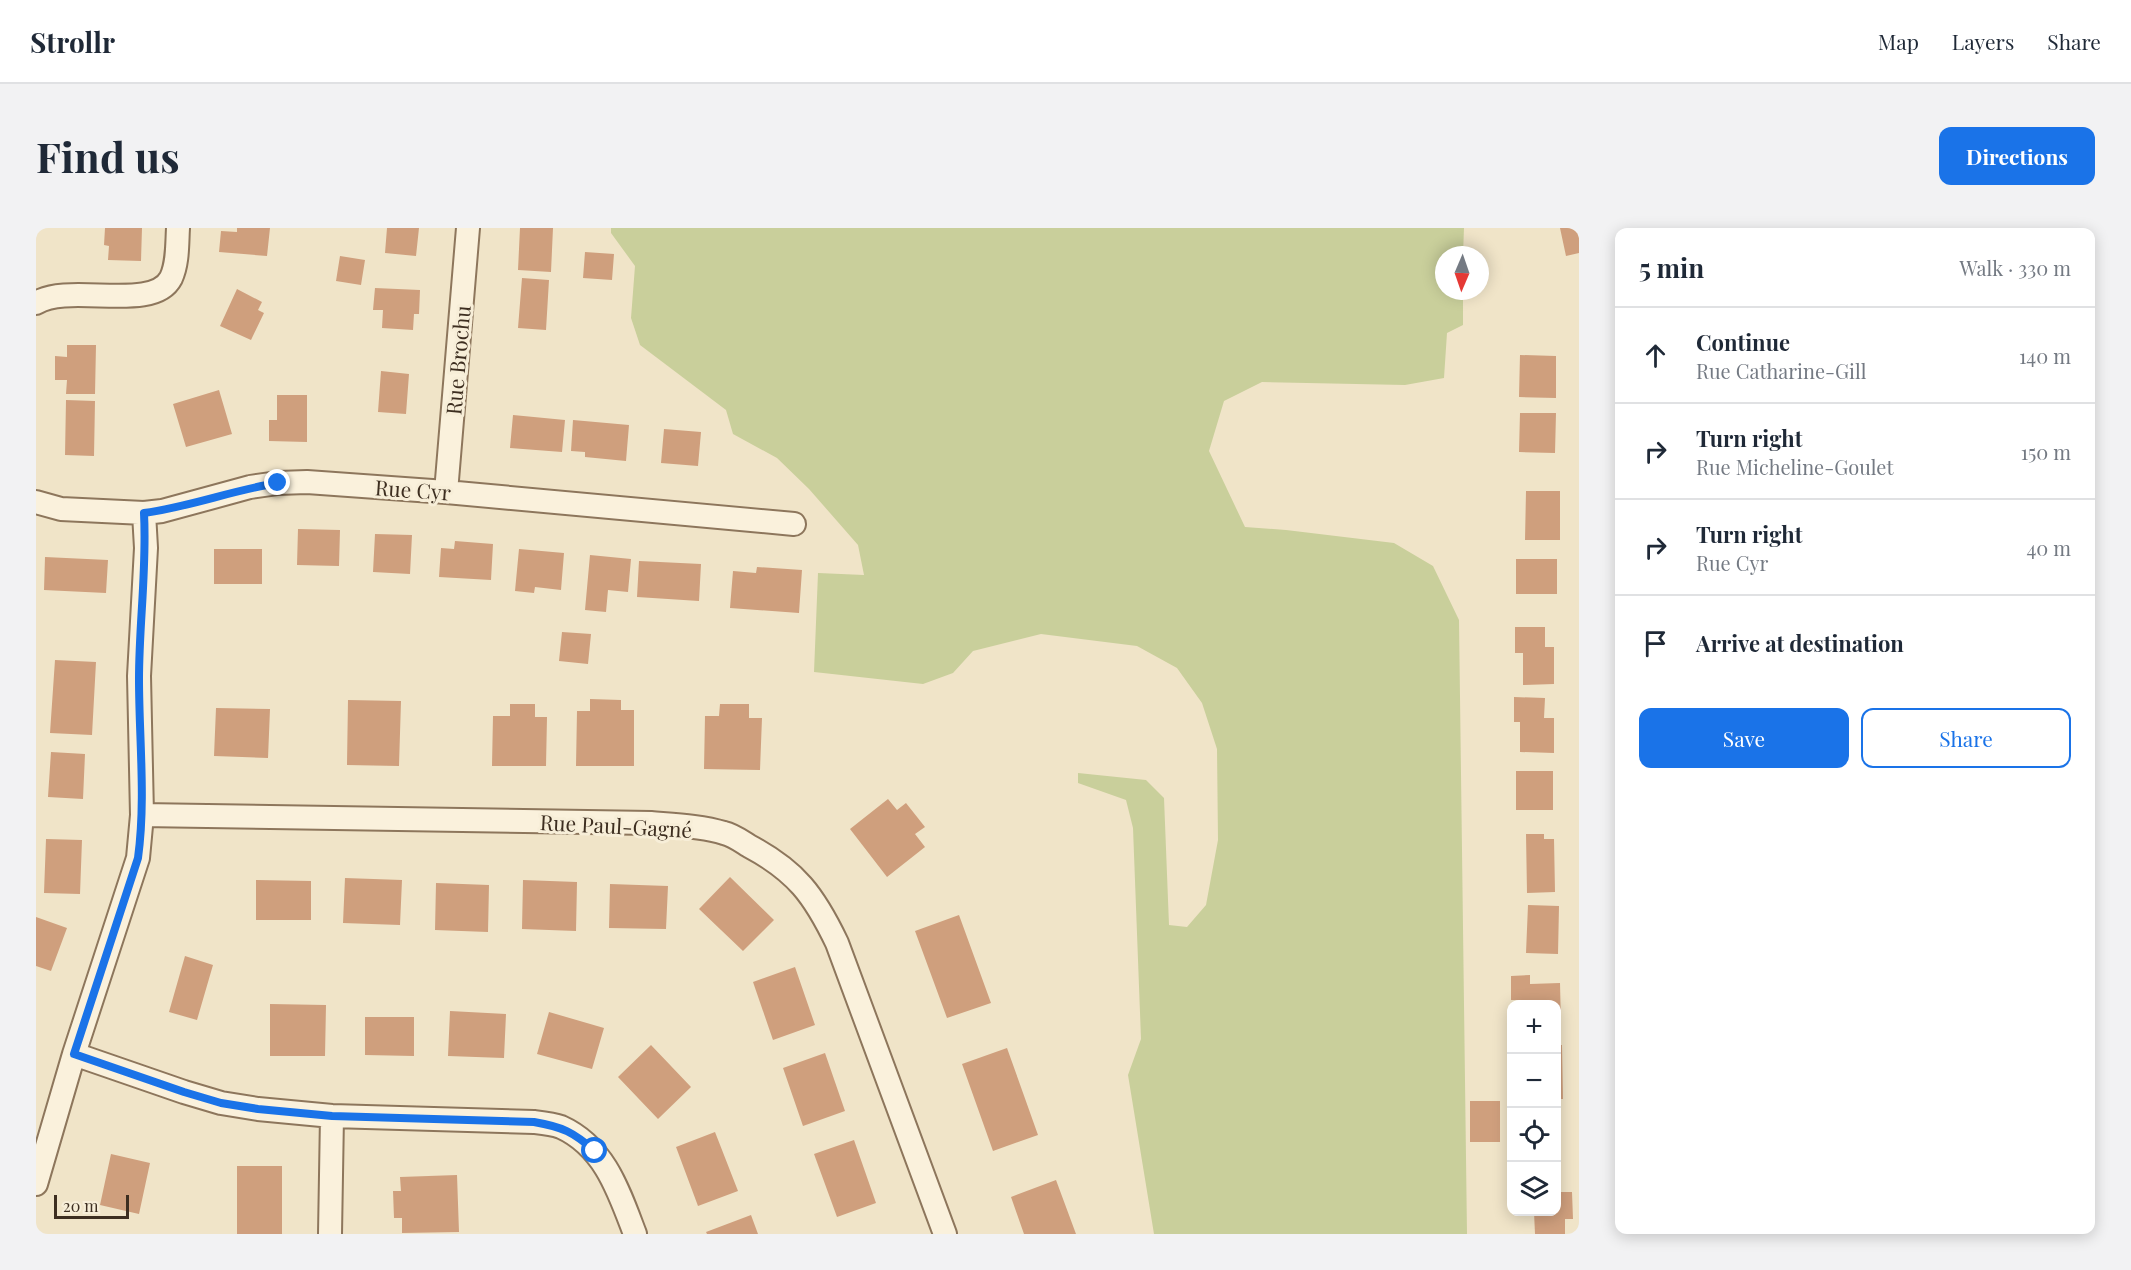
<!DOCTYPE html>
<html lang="en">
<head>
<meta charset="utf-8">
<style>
	:root { --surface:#fff; --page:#f2f2f3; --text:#1f2937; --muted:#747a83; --line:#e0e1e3; --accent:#1a73e8 }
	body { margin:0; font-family:"Playfair Display",serif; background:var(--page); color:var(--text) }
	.controls { position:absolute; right:18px; bottom:18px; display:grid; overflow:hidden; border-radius:12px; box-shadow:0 3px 15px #0003 }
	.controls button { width:54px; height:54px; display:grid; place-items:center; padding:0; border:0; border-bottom:2px solid var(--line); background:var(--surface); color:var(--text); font:30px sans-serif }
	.compass { position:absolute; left:1399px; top:18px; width:54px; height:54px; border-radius:50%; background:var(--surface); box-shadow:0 3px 15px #0003; rotate:182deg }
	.scale { position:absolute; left:18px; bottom:15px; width:75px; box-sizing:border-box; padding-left:6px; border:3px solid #3d2e20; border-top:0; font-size:16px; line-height:21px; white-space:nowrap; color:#3d2e20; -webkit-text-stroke:4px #f7eed8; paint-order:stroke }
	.stop { position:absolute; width:18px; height:18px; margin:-14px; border:4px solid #1a73e8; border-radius:50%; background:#fff }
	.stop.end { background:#1a73e8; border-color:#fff; box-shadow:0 2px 6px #0008 }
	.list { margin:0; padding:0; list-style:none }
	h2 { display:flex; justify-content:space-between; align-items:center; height:78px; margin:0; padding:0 24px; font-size:26px }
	h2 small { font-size:20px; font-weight:400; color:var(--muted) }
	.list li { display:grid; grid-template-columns:39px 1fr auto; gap:18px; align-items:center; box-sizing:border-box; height:96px; padding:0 24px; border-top:2px solid var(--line) }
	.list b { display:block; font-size:22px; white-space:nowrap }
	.list p { margin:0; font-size:20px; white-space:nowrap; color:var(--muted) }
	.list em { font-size:20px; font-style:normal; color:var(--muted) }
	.actions { display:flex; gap:12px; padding:18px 24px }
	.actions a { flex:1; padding:14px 0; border:2px solid var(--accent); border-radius:12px; text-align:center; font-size:21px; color:var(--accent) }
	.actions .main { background:var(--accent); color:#fff }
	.icon { flex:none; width:33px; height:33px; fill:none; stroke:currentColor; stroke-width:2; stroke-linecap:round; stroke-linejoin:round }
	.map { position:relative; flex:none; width:1543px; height:1006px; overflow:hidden; border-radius:12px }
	header { display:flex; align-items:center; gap:36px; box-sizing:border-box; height:84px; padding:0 30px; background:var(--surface); border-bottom:2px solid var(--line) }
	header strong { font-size:28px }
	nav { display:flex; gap:33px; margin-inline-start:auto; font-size:21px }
	.intro { display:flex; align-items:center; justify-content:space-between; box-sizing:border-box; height:144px; padding:0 36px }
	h1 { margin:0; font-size:42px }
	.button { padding:15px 27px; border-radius:12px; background:var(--accent); color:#fff; font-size:21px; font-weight:700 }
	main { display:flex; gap:36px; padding:0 36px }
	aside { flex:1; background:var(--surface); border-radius:12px; box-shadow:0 3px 15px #0003 }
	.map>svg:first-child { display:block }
	.green { fill:#c9cf9b }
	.building { fill:#cf9f7d }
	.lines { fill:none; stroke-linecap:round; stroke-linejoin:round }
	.minor-casing { stroke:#8d765c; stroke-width:26 }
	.minor { stroke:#faf1dc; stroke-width:22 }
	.route { stroke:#1a73e8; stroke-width:8 }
	.labels { text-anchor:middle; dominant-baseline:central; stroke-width:6; stroke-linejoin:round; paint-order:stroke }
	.street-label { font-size:21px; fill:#3d2e20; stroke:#f7eed8 }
</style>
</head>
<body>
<header>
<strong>Strollr</strong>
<nav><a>Map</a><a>Layers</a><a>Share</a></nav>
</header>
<div class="intro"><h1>Find us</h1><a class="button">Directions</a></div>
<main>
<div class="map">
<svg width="1543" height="1006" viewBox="0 0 1543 1006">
	<rect width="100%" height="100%" fill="#f0e4c8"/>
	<path class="green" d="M575,0h853l-1,27h-19v36h19v34l-16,8 -3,45 -39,7 -143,-3 -38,19 -15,50 36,76 41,3 108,13 39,23 26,54 8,614h-313l-26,-159 13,-36 -8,-211 -7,-28 -48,-17v-10l68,7 18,18 5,127 18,2 19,-22 12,-65 -1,-91 -15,-46 -25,-35 -40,-22 -96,-12 -68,17 -20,22 -30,11 -109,-12 4,-99 46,2 -6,-30 -49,-56 -32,-31 -44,-24 -7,-24 -86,-65 -9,-27 4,-52 -24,-33z"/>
	<path class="building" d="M69,0h37l-1,33 -33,-1 1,-14 -5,-1z
		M201,0h33l-3,28 -48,-4 2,-21 16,1z
		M351,0h32l-3,28 -31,-3z
		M484,0h33l-2,44 -33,-2z
		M1524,0h19v25l-13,3z
		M549,24l29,2 -2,26 -29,-2z
		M304,28l25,4 -4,25 -25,-4z
		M486,50l27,2 -3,50 -28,-2z
		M339,60l45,2 -1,24h-5l-1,16 -31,-2 1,-18h-10z
		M201,61l25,13 -4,8 6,3 -13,27 -31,-14z
		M31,117h29l-1,49h-29l1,-14h-12v-24l12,1z
		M1484,127l36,1v42l-37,-1z
		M345,143l28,3 -3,40 -28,-2z
		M183,162l13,44 -46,13 -13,-43z
		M241,167h30v47l-38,-1v-21h8z
		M30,172l29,1 -1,55 -29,-1z
		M1484,185h36l-1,40 -36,-1z
		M477,187l52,5 -3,32 -52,-4z
		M537,192l56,5 -3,36 -41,-4v-5l-14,-1z
		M628,201l37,3 -3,34 -37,-3z
		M1490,263h34v49h-35z
		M262,301l42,1 -1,36 -42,-1z
		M339,306l37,1 -2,39 -37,-2z
		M419,313l38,3 -2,36 -52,-3 2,-29 13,1z
		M178,321h48v35h-48z
		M483,321l45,4 -3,37 -26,-3 -1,6 -19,-2z
		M554,327l41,4 -3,33 -20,-2 -2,22 -21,-2z
		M9,329l63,3 -2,33 -62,-3z
		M1480,331h41v35h-41z
		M603,333l62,3 -2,37 -62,-4z
		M721,339l45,3 -3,43 -69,-5 3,-37 23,2z
		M1479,399h30v20h9v37l-31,1v-32h-8z
		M526,404l29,2 -3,30 -29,-3z
		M19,432l41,2 -4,73 -42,-2z
		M1478,469l31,1 -1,20h10v35l-34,-1v-30h-6z
		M554,471l31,1v10h13v56h-58l1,-55h13z
		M312,472l53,1 -2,65 -52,-1z
		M474,476h25v13h12l-1,49h-54l1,-50h17z
		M684,476h29v14h13l-2,52 -56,-1 1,-53h14z
		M180,480l54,1 -2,49 -54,-2z
		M15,524l34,2 -2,45 -35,-2z
		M1480,543h37v39h-37z
		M852,571l9,11 9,-7 19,24 -10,7 10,13 -38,30 -37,-48z
		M1490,606h18v5h10l1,53 -28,1z
		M10,611l36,1 -2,54 -36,-1z
		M694,649l44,43 -31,31 -44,-42z
		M309,650l57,2 -2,45 -57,-2z
		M220,652l55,1v39h-55z
		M487,652l54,2 -1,49 -54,-2z
		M400,655l53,2 -1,47 -53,-2z
		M574,656l58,2 -2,43 -57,-1z
		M1492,677l31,1 -1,48 -32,-1z
		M923,687l32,88 -44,15 -32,-87z
		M0,689l31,11 -16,43 -15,-5z
		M149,728l28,9 -16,55 -28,-8z
		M759,739l20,58 -42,15 -20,-58z
		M1494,747v9l30,-1 1,42h-5v-21h-31l-1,-4h-13v-24z
		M234,776l56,1 -1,51h-55z
		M414,783l56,3 -2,44 -56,-2z
		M513,784l55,16 -12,41 -55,-15z
		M329,789h49v39l-49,-1z
		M615,817l40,42 -33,32 -40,-42z
		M1520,817h6l1,54h-7z
		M971,820l31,87 -45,16 -31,-87z
		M789,825l20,58 -42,15 -20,-58z
		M1434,873h30v41h-30z
		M1520,887h3l1,51h-4z
		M679,904l23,59 -40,15 -22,-59z
		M818,912l22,63 -39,14 -23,-63z
		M75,926l39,9 -11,51 -39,-9z
		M201,938h45v68h-45z
		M421,947l2,57 -57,1v-15h-8l-1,-27h8l-1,-14z
		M1020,952l20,54h-52l-13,-37z
		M1520,964h16l1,27h-8v15h-30l-1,-22h22z
		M715,987l7,19h-51l-1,-2z"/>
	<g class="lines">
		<defs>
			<path id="minor" d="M0,75c33,-21 117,10 135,-25 7,-15 6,-34 7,-50
				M410,264l22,-264
				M0,274l25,7 83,4 18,-2 88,-24 28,-4 29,-1 139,10 348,32
				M106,587l509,8c24,2 50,3 73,10 9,2 17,8 25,13 47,25 65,49 88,97l108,291
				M38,826l110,38 37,11 37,6 74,7 202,6c9,1 19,2 27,5 44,20 58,65 74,107
				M0,956l38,-130 64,-196 4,-43 -3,-139 7,-128 -2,-35
				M294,1006l2,-118"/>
		</defs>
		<use href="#minor" class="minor-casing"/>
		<use href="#minor" class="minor"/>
	</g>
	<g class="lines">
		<path class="route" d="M242,255c-45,7 -89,24 -134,30 3,56 -5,110 -5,166 0,60 7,120 -1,179l-64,196 110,38 37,11 37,6 74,7 202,6c29,5 39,10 61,29"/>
	</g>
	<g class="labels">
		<g class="street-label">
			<text transform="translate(421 132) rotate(-85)">Rue Brochu</text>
			<text transform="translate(377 261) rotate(4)">Rue Cyr</text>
			<text transform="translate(580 597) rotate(3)">Rue Paul-Gagné</text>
		</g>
	</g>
</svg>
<div class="controls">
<button>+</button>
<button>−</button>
<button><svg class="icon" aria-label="locate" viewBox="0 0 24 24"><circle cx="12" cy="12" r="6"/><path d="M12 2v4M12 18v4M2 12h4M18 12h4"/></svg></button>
<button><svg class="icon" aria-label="layers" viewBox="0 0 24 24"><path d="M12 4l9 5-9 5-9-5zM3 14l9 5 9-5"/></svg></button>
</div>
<svg class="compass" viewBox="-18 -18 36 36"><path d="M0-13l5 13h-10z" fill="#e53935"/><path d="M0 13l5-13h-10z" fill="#747a83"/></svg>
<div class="scale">20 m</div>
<div class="stop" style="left:559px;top:923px"></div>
<div class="stop end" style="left:242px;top:255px"></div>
</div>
<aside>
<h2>5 min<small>Walk · 330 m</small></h2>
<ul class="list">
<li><svg class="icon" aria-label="ahead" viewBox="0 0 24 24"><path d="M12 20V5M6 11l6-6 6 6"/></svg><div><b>Continue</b><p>Rue Catharine-Gill</p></div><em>140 m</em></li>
<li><svg class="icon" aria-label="right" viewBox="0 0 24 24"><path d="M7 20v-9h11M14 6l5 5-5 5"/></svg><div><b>Turn right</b><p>Rue Micheline-Goulet</p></div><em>150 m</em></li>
<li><svg class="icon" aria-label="right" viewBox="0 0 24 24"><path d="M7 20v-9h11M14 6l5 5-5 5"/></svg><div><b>Turn right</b><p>Rue Cyr</p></div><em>40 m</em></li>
<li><svg class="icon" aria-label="arrive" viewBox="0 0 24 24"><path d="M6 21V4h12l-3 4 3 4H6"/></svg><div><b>Arrive at destination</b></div></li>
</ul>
<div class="actions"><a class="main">Save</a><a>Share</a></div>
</aside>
</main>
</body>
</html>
